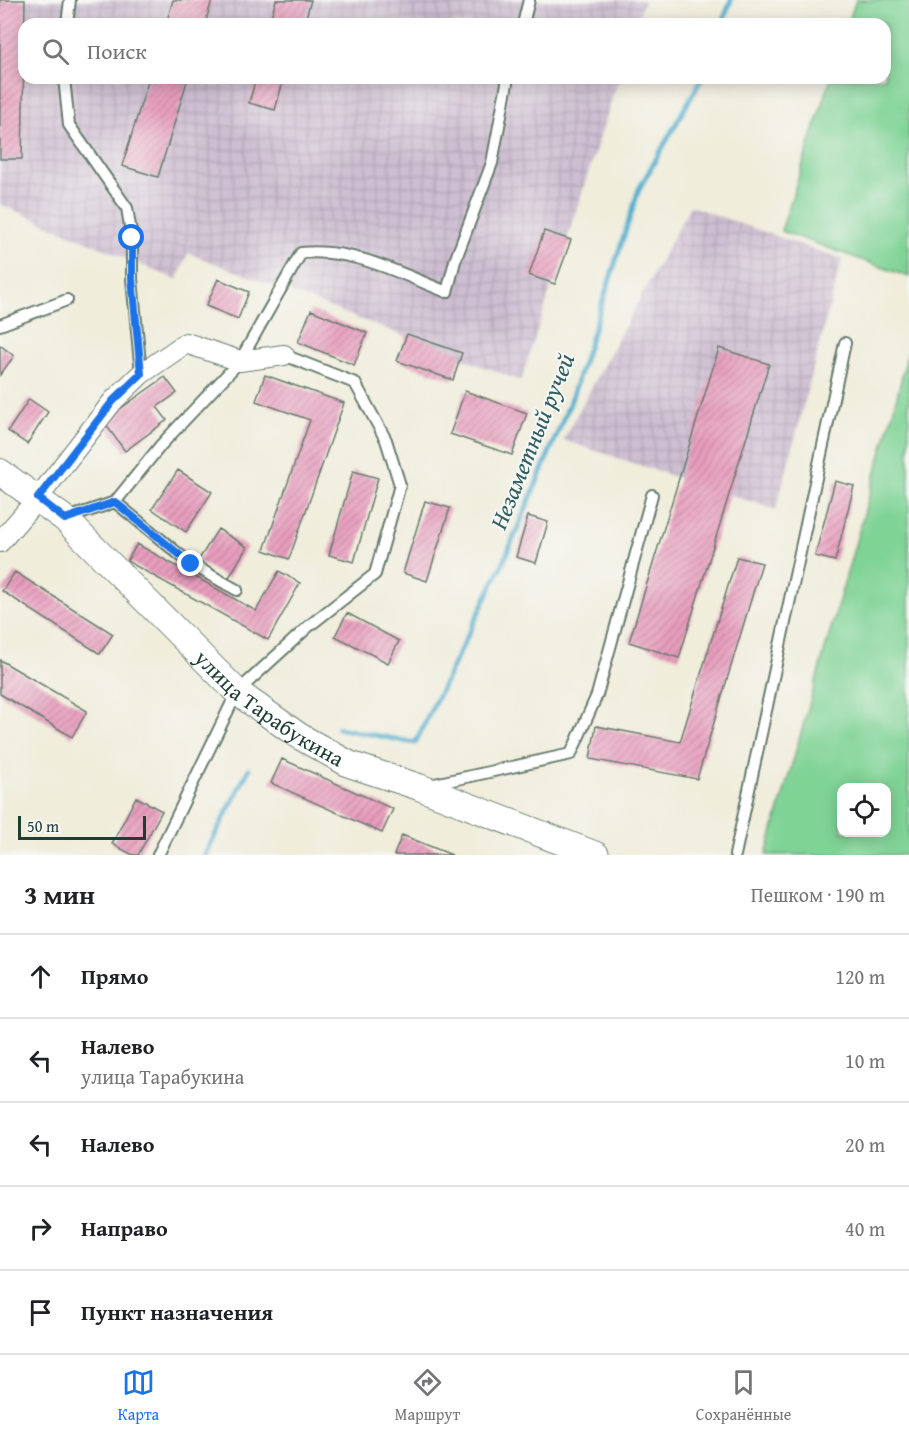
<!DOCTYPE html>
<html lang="ru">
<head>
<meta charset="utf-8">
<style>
	:root { --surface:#fff; --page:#f2f2f2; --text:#202124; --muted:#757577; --line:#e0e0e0; --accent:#1a73e8 }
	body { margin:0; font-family:"Gentium Book Plus",serif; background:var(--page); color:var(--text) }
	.controls { position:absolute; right:18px; bottom:18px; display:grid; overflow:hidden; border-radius:12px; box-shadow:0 3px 15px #0003 }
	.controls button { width:54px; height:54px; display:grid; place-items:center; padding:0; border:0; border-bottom:2px solid var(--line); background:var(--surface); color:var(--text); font:30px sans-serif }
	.scale { position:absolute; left:18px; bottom:15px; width:128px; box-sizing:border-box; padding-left:6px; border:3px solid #1f3d34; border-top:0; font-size:16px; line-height:21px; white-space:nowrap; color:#1f3d34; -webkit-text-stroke:4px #f6f6f2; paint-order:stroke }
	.stop { position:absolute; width:18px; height:18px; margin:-14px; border:4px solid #1a73e8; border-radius:50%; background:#fff }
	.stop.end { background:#1a73e8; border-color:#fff; box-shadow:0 2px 6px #0008 }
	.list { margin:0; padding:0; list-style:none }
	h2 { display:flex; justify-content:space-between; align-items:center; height:78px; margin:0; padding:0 24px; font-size:26px }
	h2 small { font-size:20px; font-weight:400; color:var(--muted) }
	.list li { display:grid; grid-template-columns:39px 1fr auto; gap:18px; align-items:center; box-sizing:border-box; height:84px; padding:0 24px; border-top:2px solid var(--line) }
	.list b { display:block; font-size:22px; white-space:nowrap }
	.list p { margin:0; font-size:20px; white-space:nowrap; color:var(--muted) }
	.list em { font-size:20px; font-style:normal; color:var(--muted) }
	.icon { flex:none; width:33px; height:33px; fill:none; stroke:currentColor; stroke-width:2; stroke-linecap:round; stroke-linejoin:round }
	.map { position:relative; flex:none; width:909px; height:855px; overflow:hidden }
	.search { position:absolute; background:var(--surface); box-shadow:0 3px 15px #0003; left:18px; right:18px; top:18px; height:66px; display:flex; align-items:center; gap:15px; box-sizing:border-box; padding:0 21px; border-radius:18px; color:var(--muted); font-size:22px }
	.sheet { height:498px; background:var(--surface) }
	nav { display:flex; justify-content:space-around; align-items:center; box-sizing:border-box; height:84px; border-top:2px solid var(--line); background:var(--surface); font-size:16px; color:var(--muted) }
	nav a { display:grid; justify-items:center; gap:3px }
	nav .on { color:var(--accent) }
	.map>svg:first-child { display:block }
	.industrial { fill:url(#industrial-grid) }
	.grass { fill:#7fd395; stroke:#4f8864; stroke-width:1.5; fill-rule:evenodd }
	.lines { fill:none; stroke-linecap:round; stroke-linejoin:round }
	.stream { stroke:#4daccc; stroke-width:5 }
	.building { fill:url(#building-hatch) }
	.service-casing { stroke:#687b6e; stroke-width:14 }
	.minor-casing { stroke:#687b6e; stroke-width:22 }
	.tertiary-casing { stroke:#687b6e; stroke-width:28 }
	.service { stroke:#fff; stroke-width:10 }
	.minor { stroke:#fff; stroke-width:20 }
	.tertiary { stroke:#fff; stroke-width:26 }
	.route { stroke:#1a73e8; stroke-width:8 }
	.labels { text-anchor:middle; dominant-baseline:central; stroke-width:4.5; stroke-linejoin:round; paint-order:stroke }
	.street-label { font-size:22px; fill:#1f3d34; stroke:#f6f6f2 }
	.water-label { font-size:24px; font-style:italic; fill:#2d5e62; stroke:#f6f6f2 }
</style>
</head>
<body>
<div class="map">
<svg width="909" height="855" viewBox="0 0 909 855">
	<defs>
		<pattern id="industrial-grid" width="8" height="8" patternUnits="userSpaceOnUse" patternTransform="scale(1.5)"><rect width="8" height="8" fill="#cebed1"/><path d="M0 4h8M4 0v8" fill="none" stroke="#b0a4b4"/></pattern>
		<pattern id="building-hatch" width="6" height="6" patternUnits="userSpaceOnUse" patternTransform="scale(1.5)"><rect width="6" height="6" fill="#e99ebe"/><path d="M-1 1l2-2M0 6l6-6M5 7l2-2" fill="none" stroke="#bc829b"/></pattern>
	</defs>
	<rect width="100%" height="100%" fill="#f6f6f2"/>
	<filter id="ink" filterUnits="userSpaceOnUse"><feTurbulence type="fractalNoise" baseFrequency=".0167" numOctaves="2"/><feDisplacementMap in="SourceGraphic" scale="12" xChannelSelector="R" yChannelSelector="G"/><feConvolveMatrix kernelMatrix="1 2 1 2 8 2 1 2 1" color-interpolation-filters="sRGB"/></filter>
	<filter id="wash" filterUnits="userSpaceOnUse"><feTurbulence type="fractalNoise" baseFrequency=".008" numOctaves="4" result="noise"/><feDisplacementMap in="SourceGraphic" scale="24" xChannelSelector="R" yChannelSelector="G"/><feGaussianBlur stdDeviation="1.35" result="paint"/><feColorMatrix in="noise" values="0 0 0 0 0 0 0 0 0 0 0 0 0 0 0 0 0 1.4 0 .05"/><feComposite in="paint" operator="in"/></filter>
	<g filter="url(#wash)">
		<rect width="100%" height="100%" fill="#f0eddb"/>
		<path class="industrial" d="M0,0h644l-8,24h-612v54h595l-98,303 -333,-128 -11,27 -177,-76z
			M690,206l152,53 -66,251 -213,-70z"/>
		<path class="grass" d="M856,0h53v277l-128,-46 50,-153h54v-54h-37z
			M909,349v506h-143l126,-439zM842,788h44v44h-44z"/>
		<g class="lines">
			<path class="stream" d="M722,24l9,-24
				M338,728l77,15 89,-182 66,-158 69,-214 63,-111
				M205,855l44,-86"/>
		</g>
		<g id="blocks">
			<path class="building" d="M0,0h25l-3,159h-22z
				M173,0h39l-7,24h-39z
				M276,0h35l-7,24h-35z
				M149,78h39l-30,99 -36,-11z
				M256,78h28l-9,32 -26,-7z
				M544,231l27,9 -16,44 -26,-9z
				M218,279l31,13 -11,27 -32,-13z
				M311,310l56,23 -13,32 -56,-23z
				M407,334l55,19 -9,27 -56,-19z
				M0,345l14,11 -14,19z
				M719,348l50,16 -90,294 -50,-16z
				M265,375l79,28 -55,156 -25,-9 46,-130 -54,-19z
				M165,377l12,16 -20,14 10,13 -42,31 -22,-30z
				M465,391l62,22 -15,42 -62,-21z
				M29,399l19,13 -21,32 -19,-13z
				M178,470l34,22 -26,40 -34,-23z
				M353,471l25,7 -24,84 -25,-7z
				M835,481l19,5 -19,75 -20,-5z
				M425,501l25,7 -23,73 -24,-8z
				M528,516l20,6 -12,41 -20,-6z
				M218,529l29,18 -19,32 -30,-18z
				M137,544l119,67 23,-40 21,12 -32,57 -141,-79z
				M737,557l25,6 -65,216 -107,-20 6,-33 84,16z
				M15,572l98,62 -13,20 -98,-63z
				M347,613l52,28 -11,22 -53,-27z
				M0,660l87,51 -15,26 -72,-43z
				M282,759l111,50 -11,24 -111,-50z
				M136,797l26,14 -24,44h-5l-21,-11z
				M402,835l50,20h-58z"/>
		</g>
	</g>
	<g filter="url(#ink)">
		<use href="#blocks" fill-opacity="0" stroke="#687b6e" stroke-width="1.5"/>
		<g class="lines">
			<defs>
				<path id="service" d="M67,24l3,-24
					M523,24l6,-24
					M64,78l5,47 58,83 5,30v41l9,95
					M0,325l67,-25
					M115,502l46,-57 79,-84 61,-108c50,-6 100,21 146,39l8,-31 37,-98 16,-85
					M65,519l50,-17 76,62 46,26
					M430,785l141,-31 26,-59 55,-200
					M158,855l79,-163 72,-66 66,-52 25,-89 -14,-45 -31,-57 -71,-28
					M735,855l110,-512"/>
				<path id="minor" d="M0,542l38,-44 75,-97 28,-27 45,-31 54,18 44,-6"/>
				<g id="tertiary">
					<path id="s1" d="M0,472l65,47 172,173 62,44 50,28 70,23 177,68"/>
				</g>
			</defs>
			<use href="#service" class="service-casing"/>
			<use href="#minor" class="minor-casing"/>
			<use href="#tertiary" class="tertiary-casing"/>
			<use href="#service" class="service"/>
			<use href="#minor" class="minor"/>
			<use href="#tertiary" class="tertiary"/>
		</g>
	</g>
	<g class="lines" filter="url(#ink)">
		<path class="route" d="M132,238v41l9,95 -28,27 -75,97 27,21 50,-17 76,62"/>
	</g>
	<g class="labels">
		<g class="street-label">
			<text stroke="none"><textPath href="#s1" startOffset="360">улица Тарабукина</textPath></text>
		</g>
		<g class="water-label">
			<text transform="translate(532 441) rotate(-68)">Незаметный ручей</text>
		</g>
	</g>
</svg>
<div class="controls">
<button><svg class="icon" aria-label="locate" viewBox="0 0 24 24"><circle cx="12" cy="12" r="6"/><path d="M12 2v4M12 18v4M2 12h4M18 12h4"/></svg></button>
</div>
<div class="scale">50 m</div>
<div class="stop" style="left:132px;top:238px"></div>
<div class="stop end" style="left:191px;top:564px"></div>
<div class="search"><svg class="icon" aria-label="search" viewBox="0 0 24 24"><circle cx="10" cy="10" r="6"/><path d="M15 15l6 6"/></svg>Поиск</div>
</div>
<section class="sheet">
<h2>3 мин<small>Пешком · 190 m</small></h2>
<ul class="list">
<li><svg class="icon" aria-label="ahead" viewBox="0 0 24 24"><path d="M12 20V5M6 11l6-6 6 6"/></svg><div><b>Прямо</b></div><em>120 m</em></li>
<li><svg class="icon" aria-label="left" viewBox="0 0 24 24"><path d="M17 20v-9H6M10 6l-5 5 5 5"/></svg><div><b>Налево</b><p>улица Тарабукина</p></div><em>10 m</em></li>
<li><svg class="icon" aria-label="left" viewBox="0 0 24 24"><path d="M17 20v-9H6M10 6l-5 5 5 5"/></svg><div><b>Налево</b></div><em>20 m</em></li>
<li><svg class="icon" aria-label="right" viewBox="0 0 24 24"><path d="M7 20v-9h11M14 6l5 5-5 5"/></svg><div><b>Направо</b></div><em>40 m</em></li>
<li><svg class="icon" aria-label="arrive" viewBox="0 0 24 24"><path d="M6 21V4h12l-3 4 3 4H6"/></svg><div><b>Пункт назначения</b></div></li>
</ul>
</section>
<nav>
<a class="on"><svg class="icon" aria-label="map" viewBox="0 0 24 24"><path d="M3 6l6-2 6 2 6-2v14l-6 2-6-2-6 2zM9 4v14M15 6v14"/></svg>Карта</a>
<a><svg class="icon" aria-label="directions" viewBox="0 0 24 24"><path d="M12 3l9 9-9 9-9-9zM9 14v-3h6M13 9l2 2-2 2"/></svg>Маршрут</a>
<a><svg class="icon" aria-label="saved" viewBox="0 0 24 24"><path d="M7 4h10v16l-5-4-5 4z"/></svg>Сохранённые</a>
</nav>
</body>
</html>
